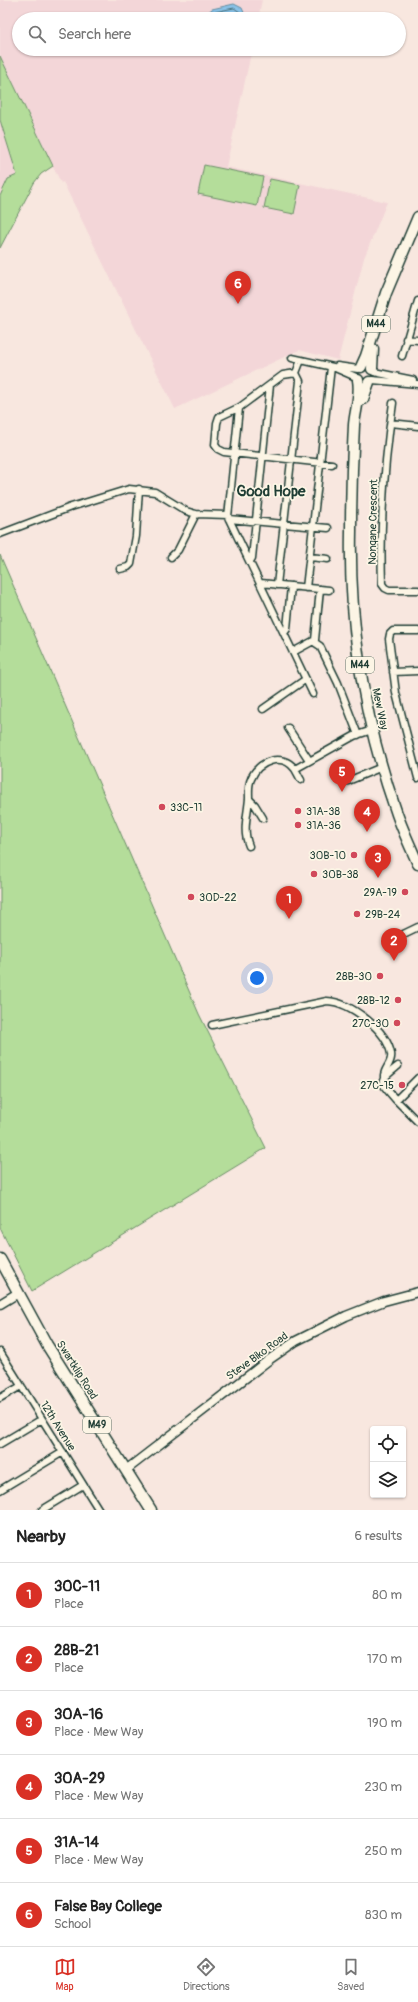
<!DOCTYPE html>
<html lang="en">
<head>
<meta charset="utf-8">
<style>
	:root { --surface:#fff; --page:#f6f6f6; --text:#222; --muted:#767676; --line:#e0e0e0; --accent:#d93025 }
	body { margin:0; font-family:Pangolin,sans-serif; background:var(--page); color:var(--text) }
	.controls { position:absolute; right:12px; bottom:12px; display:grid; overflow:hidden; border-radius:4px; box-shadow:0 1px 3px #0004 }
	.controls button { width:36px; height:36px; display:grid; place-items:center; padding:0; border:0; border-bottom:1px solid var(--line); background:var(--surface); color:var(--text); font:20px sans-serif }
	.you { position:absolute; left:257px; top:978px; width:14px; height:14px; margin:-10px; border:3px solid #fff; border-radius:50%; background:#1a73e8; box-shadow:0 0 0 6px #1a73e833 }
	.badge { display:grid; place-items:center; width:26px; height:26px; border-radius:50%; background:var(--accent); color:#fff; font-size:13px; font-weight:700 }
	.pin { position:absolute; translate:-50% -33px; filter:drop-shadow(0 1px 2px #0008) }
	.pin::after { content:''; position:absolute; top:21px; width:14px; height:12px; background:inherit; clip-path:polygon(0 0,100% 0,50% 100%) }
	.list { margin:0; padding:0; list-style:none }
	h2 { display:flex; justify-content:space-between; align-items:center; height:52px; margin:0; padding:0 16px; font-size:17px }
	h2 small { font-size:13px; font-weight:400; color:var(--muted) }
	.list li { display:grid; grid-template-columns:26px 1fr auto; gap:12px; align-items:center; box-sizing:border-box; height:64px; padding:0 16px; border-top:1px solid var(--line) }
	.list b { display:block; font-size:15px; white-space:nowrap }
	.list p { margin:0; font-size:13px; white-space:nowrap; color:var(--muted) }
	.list em { font-size:13px; font-style:normal; color:var(--muted) }
	.icon { flex:none; width:22px; height:22px; fill:none; stroke:currentColor; stroke-width:2; stroke-linecap:round; stroke-linejoin:round }
	.map { position:relative; flex:none; width:418px; height:1510px; overflow:hidden }
	.search { position:absolute; background:var(--surface); box-shadow:0 1px 3px #0004; left:12px; right:12px; top:12px; height:44px; display:flex; align-items:center; gap:10px; box-sizing:border-box; padding:0 14px; border-radius:22px; color:var(--muted); font-size:15px }
	.sheet { height:436px; background:var(--surface) }
	nav { display:flex; justify-content:space-around; align-items:center; box-sizing:border-box; height:56px; border-top:1px solid var(--line); background:var(--surface); font-size:11px; color:var(--muted) }
	nav a { display:grid; justify-items:center; gap:2px }
	nav .on { color:var(--accent) }
	.map>svg:first-child { display:block }
	.built { fill:#f3d6d8 }
	.green { fill:#b4dd9a; stroke:#6a8d67 }
	.water { fill:#8bc3e9; stroke:#608da1 }
	.lines { fill:none; stroke-linecap:round; stroke-linejoin:round }
	.shore { stroke:#4a737c; stroke-width:1 }
	.minor-casing { stroke:#1f3d34; stroke-width:9 }
	.tertiary-casing { stroke:#1f3d34; stroke-width:11 }
	.primary-casing { stroke:#1f3d34; stroke-width:13 }
	.minor { stroke:#fcf5e5; stroke-width:6 }
	.tertiary { stroke:#fcf5e5; stroke-width:8 }
	.primary { stroke:#fcf5e5; stroke-width:10 }
	.poi-dot { fill:#d1495b; stroke:#fcf5e5; stroke-width:1.5 }
	.labels { text-anchor:middle; dominant-baseline:central; stroke-width:3.5; stroke-linejoin:round; paint-order:stroke }
	.shield { fill:#fcf5e5; stroke:#617469; stroke-width:1 }
	.shield-label { font-size:10px; font-weight:bold; fill:#1f3d34 }
	.street-label { font-size:11px; fill:#1f3d34; stroke:#fcf5e5 }
	.poi-label { font-size:11px; fill:#1f3d34; stroke:#fcf5e5; text-anchor:start }
	.district-label { font-size:15px; font-weight:bold; fill:#1f3d34; stroke:#fcf5e5 }
</style>
</head>
<body>
<div class="map">
<svg width="418" height="1510" viewBox="0 0 418 1510">
	<rect width="100%" height="100%" fill="#f8e7df"/>
	<filter id="ink" filterUnits="userSpaceOnUse"><feTurbulence type="fractalNoise" baseFrequency=".025" numOctaves="2"/><feDisplacementMap in="SourceGraphic" scale="8" xChannelSelector="R" yChannelSelector="G"/><feConvolveMatrix kernelMatrix="1 2 1 2 8 2 1 2 1" color-interpolation-filters="sRGB"/></filter>
	<g filter="url(#ink)">
		<path class="built" d="M0,0h262l-4,19h-239v30h233l-26,118 161,35 -23,56 -26,102 -39,-10 -124,59 -112,-227 -2,1 -61,-127z
			M0,120l17,56 -7,1 -4,5 -6,14z"/>
		<path class="green" d="M0,56l53,110 -12,8 -7,9 -34,65v-52l8,-17 9,-4 -17,-55z
			M204,165l59,12 -6,29 -59,-12z
			M270,179l30,6 -6,29 -30,-6z
			M0,555l199,459 67,134 -234,143 -32,-63z"/>
		<path class="water" d="M234,4l8,4 3,7 -2,4h-37l1,-6 5,-4z"/>
		<g class="lines">
			<path class="shore" d="M210,19v-4l4,-3 20,-4 6,4v7"/>
			<defs>
				<path id="minor" d="M406,339l12,1
					M402,356l16,-55
					M292,358l41,9 23,10
					M301,360l-5,13 -13,2 -43,32 -21,10 -2,6 -2,22 3,4 6,3 108,12
					M337,366l21,3
					M374,372l39,8
					M372,380l46,4
					M393,403c-9,61 -13,119 -11,181l3,4 4,2h29
					M239,408l-11,109 85,177
					M391,423l27,3
					M229,519l99,9
					M0,534l71,-27 58,-18 26,3 31,19 10,3 32,1
					M171,557l7,-7 18,-36
					M310,557l18,2
					M250,561l2,-3 18,-173
					M120,569l8,-2 3,-3 5,-28 3,-47
					M261,583l68,7
					M277,585l23,-204 -4,-8
					M306,588l25,-221
					M418,631h-25l-3,3 -1,5 7,54 22,85
					M284,633l3,-4 4,-43
					M314,642l6,4 18,37 20,52
					M293,652l22,-12 5,-51
					M393,672l25,-1
					M263,709l43,-30
					M288,728l21,32
					M295,769l59,-33 18,-6
					M348,781l34,-14
					M249,799l6,6 8,13
					M249,846c-7,-16 -1,-32 0,-48 0,-6 -1,-13 2,-19 7,-18 31,-27 44,-10 2,3 4,8 6,11
					M391,940l27,-13
					M212,1025l115,-24c23,1 60,29 64,53 2,9 -8,15 -7,23
					M418,1078l-22,22 22,22
					M396,1100c-17,-20 -19,-17 2,-34
					M0,1352l99,158
					M0,1398l21,-12
					M0,1444l42,-25
					M0,1490l63,-38
					M42,1510l41,-25"/>
				<path id="tertiary" d="M0,1304l18,-11
					M126,1470l144,-111 26,-18 50,-25 38,-15 34,-9"/>
				<path id="primary" d="M361,367l5,-11 20,-63 32,-76
					M372,369l1,-20
					M358,380c3,15 -3,31 -4,45 -2,35 -3,71 -3,106 -2,96 14,193 46,283 6,17 14,34 21,50
					M363,399l6,-17
					M0,1259l47,86 104,165"/>
			</defs>
			<use href="#minor" class="minor-casing"/>
			<use href="#tertiary" class="tertiary-casing"/>
			<use href="#primary" class="primary-casing"/>
			<use href="#minor" class="minor"/>
			<use href="#tertiary" class="tertiary"/>
			<use href="#primary" class="primary"/>
		</g>
	</g>
	<g class="poi-dot">
		<circle cx="162" cy="807" r="4"/>
		<circle cx="298" cy="811" r="4"/>
		<circle cx="298" cy="825" r="4"/>
		<circle cx="354" cy="855" r="4"/>
		<circle cx="314" cy="874" r="4"/>
		<circle cx="405" cy="892" r="4"/>
		<circle cx="191" cy="897" r="4"/>
		<circle cx="357" cy="914" r="4"/>
		<circle cx="380" cy="976" r="4"/>
		<circle cx="398" cy="1000" r="4"/>
		<circle cx="397" cy="1023" r="4"/>
		<circle cx="402" cy="1085" r="4"/>
	</g>
	<g class="labels">
		<g class="shield">
			<rect x="362" y="316" width="28" height="16" rx="3"/>
			<rect x="346" y="657" width="28" height="16" rx="3"/>
			<rect x="83" y="1417" width="28" height="16" rx="3"/>
		</g>
		<g class="shield-label">
			<text x="376" y="324">M44</text>
			<text x="360" y="665">M44</text>
			<text x="97" y="1425">M49</text>
		</g>
		<g class="street-label">
			<text transform="translate(373 522) rotate(-89)">Nonqane Crescent</text>
			<text transform="translate(380 709) rotate(78)">Mew Way</text>
			<text transform="translate(257 1356) rotate(-36)">Steve Biko Road</text>
			<text transform="translate(77 1370) rotate(58)">Swartklip Road</text>
			<text transform="translate(58 1426) rotate(58)">12th Avenue</text>
		</g>
		<g class="poi-label">
			<text x="170" y="807">33C-11</text>
			<text x="306" y="811">31A-38</text>
			<text x="306" y="825">31A-36</text>
			<text x="346" y="855" text-anchor="end">30B-10</text>
			<text x="322" y="874">30B-38</text>
			<text x="397" y="892" text-anchor="end">29A-19</text>
			<text x="199" y="897">30D-22</text>
			<text x="365" y="914">29B-24</text>
			<text x="372" y="976" text-anchor="end">28B-30</text>
			<text x="390" y="1000" text-anchor="end">28B-12</text>
			<text x="389" y="1023" text-anchor="end">27C-30</text>
			<text x="394" y="1085" text-anchor="end">27C-15</text>
		</g>
		<g class="district-label">
			<text x="271" y="491">Good Hope</text>
		</g>
	</g>
</svg>
<div class="controls">
<button><svg class="icon" aria-label="locate" viewBox="0 0 24 24"><circle cx="12" cy="12" r="6"/><path d="M12 2v4M12 18v4M2 12h4M18 12h4"/></svg></button>
<button><svg class="icon" aria-label="layers" viewBox="0 0 24 24"><path d="M12 4l9 5-9 5-9-5zM3 14l9 5 9-5"/></svg></button>
</div>
<div class="you"></div>
<div class="pin badge" style="left:289px;top:919px">1</div>
<div class="pin badge" style="left:394px;top:961px">2</div>
<div class="pin badge" style="left:378px;top:878px">3</div>
<div class="pin badge" style="left:367px;top:832px">4</div>
<div class="pin badge" style="left:342px;top:792px">5</div>
<div class="pin badge" style="left:238px;top:304px">6</div>
<div class="search"><svg class="icon" aria-label="search" viewBox="0 0 24 24"><circle cx="10" cy="10" r="6"/><path d="M15 15l6 6"/></svg>Search here</div>
</div>
<section class="sheet">
<h2>Nearby<small>6 results</small></h2>
<ul class="list">
<li><span class="badge">1</span><div><b>30C-11</b><p>Place</p></div><em>80 m</em></li>
<li><span class="badge">2</span><div><b>28B-21</b><p>Place</p></div><em>170 m</em></li>
<li><span class="badge">3</span><div><b>30A-16</b><p>Place · Mew Way</p></div><em>190 m</em></li>
<li><span class="badge">4</span><div><b>30A-29</b><p>Place · Mew Way</p></div><em>230 m</em></li>
<li><span class="badge">5</span><div><b>31A-14</b><p>Place · Mew Way</p></div><em>250 m</em></li>
<li><span class="badge">6</span><div><b>False Bay College</b><p>School</p></div><em>830 m</em></li>
</ul>
</section>
<nav>
<a class="on"><svg class="icon" aria-label="map" viewBox="0 0 24 24"><path d="M3 6l6-2 6 2 6-2v14l-6 2-6-2-6 2zM9 4v14M15 6v14"/></svg>Map</a>
<a><svg class="icon" aria-label="directions" viewBox="0 0 24 24"><path d="M12 3l9 9-9 9-9-9zM9 14v-3h6M13 9l2 2-2 2"/></svg>Directions</a>
<a><svg class="icon" aria-label="saved" viewBox="0 0 24 24"><path d="M7 4h10v16l-5-4-5 4z"/></svg>Saved</a>
</nav>
</body>
</html>
